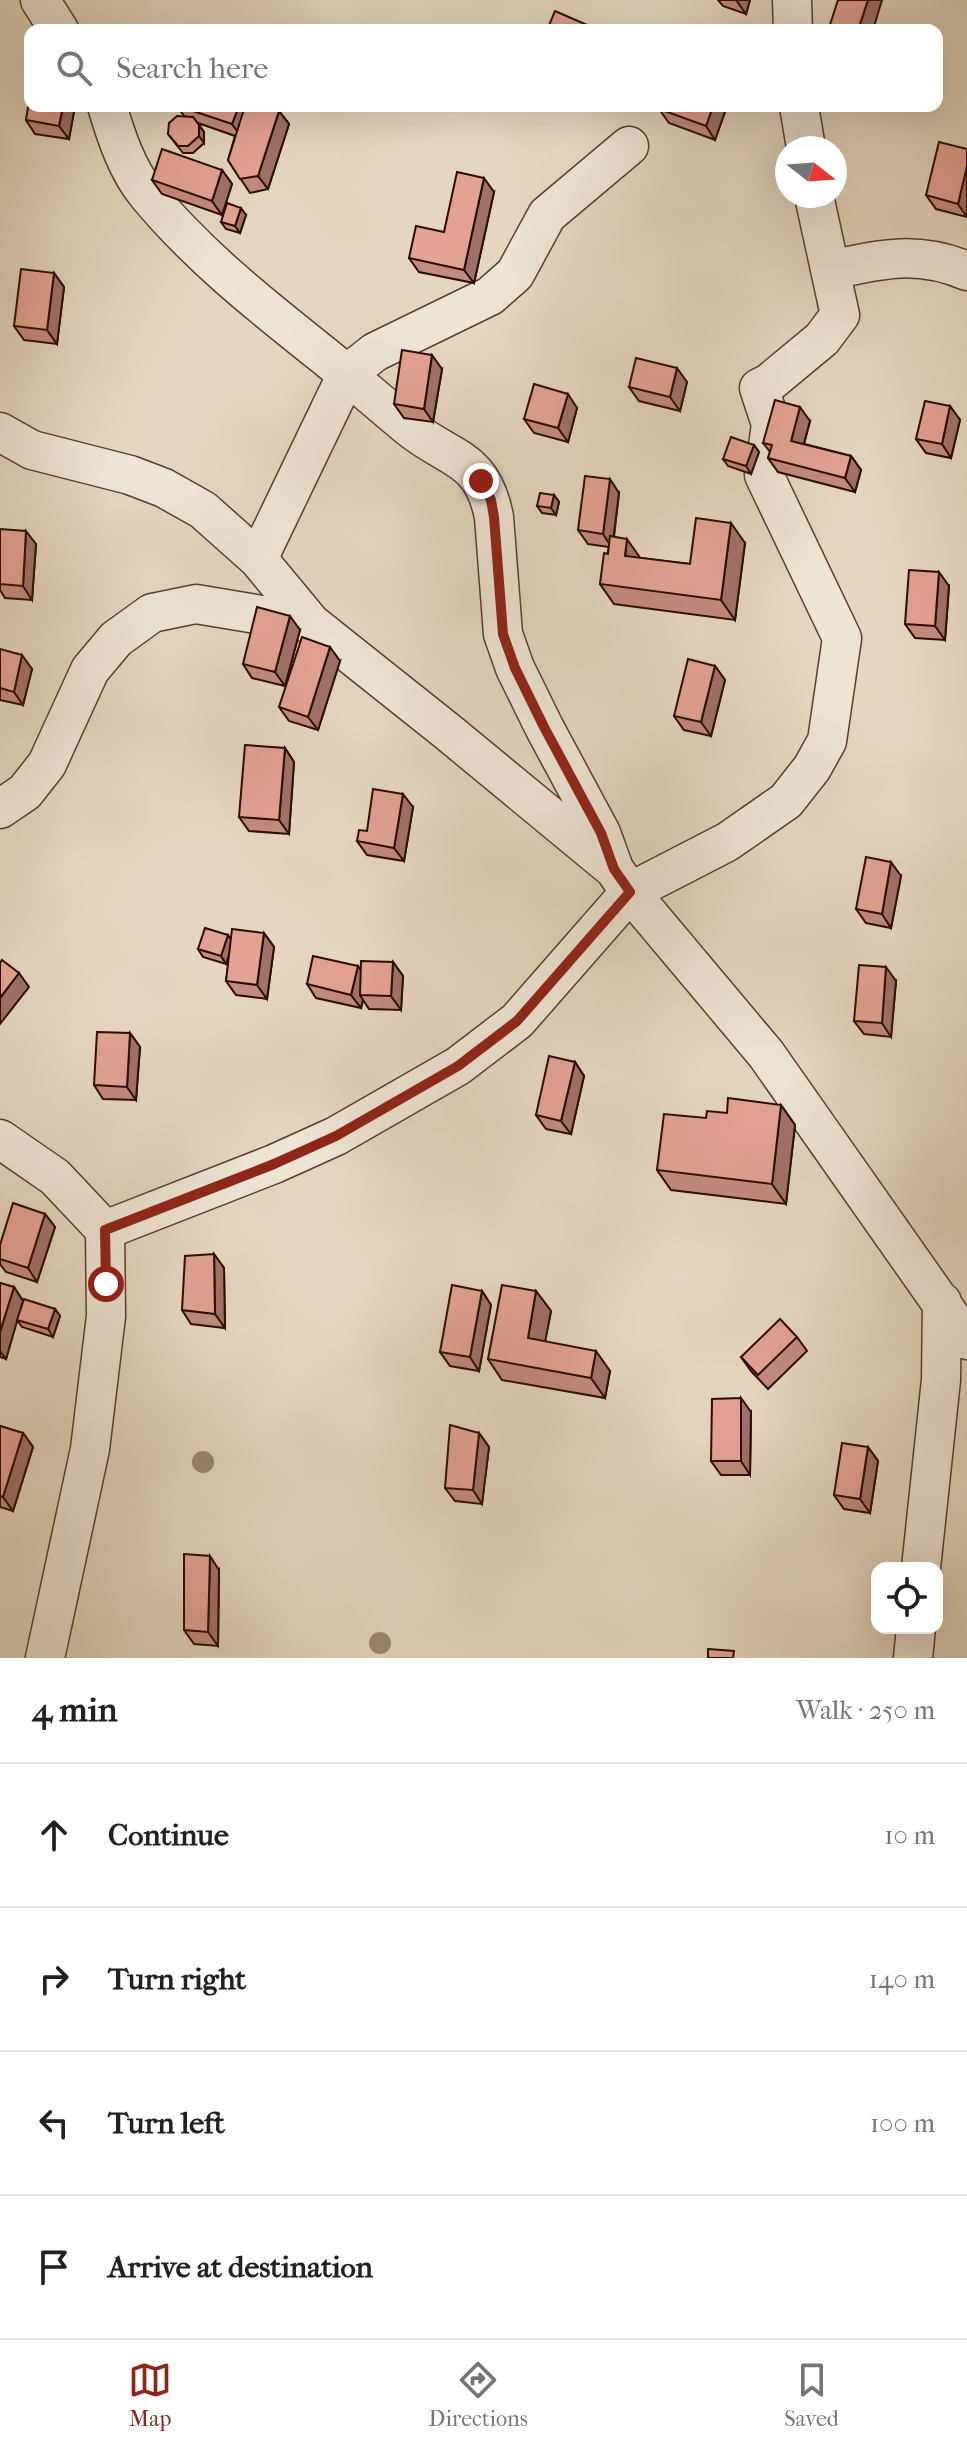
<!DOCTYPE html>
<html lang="en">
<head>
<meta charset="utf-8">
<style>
	:root { --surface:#fff; --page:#f6f6f6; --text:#202124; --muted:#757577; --line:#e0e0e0; --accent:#8f2418 }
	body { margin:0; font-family:"IM FELL French Canon",serif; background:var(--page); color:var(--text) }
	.controls { position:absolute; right:24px; bottom:24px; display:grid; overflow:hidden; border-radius:16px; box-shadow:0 8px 32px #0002 }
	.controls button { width:72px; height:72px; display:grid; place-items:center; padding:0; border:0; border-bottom:2px solid var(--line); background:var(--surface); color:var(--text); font:40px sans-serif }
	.compass { position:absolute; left:775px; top:136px; width:72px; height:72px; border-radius:50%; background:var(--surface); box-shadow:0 8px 32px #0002; rotate:107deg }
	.stop { position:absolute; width:24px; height:24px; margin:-18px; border:6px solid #8f2418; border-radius:50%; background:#fff }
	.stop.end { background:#8f2418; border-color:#fff; box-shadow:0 2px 8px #0008 }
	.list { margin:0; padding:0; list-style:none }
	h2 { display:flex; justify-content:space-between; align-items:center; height:104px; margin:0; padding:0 32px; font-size:34px }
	h2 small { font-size:26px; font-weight:400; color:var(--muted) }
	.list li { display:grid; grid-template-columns:52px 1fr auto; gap:24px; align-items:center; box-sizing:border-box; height:144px; padding:0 32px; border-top:2px solid var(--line) }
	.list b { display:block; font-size:30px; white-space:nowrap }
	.list em { font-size:26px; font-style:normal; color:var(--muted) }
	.icon { flex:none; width:44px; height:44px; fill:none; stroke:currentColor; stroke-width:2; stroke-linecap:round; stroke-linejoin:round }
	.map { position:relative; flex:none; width:967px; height:1658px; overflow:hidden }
	.search { position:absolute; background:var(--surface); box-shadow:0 8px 32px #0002; left:24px; right:24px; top:24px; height:88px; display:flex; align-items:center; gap:20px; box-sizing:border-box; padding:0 28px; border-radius:16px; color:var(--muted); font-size:30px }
	.sheet { height:680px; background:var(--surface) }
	nav { display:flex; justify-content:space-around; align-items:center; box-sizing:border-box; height:112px; border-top:2px solid var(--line); background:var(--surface); font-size:22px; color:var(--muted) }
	nav a { display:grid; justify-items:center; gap:4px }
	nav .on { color:var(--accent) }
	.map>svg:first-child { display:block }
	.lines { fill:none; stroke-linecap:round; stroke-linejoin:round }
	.minor-casing { stroke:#5a3e30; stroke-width:41 }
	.minor { stroke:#eee5d5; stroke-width:38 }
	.tree { fill:#9b8971 }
	.wall { fill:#c38c7e; stroke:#2b0b01; stroke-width:2 }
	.shaded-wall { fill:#9f7267; stroke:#2b0b01; stroke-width:2 }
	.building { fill:#e3a393; stroke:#2b0b01; stroke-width:2 }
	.route { stroke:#8f2418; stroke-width:10 }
</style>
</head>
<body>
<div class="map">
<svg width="967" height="1658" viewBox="0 0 967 1658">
	<rect width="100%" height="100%" fill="#e5d7bf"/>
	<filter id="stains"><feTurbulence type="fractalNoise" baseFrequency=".0025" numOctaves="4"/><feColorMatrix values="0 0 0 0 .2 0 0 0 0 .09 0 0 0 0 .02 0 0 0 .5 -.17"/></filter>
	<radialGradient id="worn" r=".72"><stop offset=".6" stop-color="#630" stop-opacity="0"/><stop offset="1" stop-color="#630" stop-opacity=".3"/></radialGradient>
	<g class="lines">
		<defs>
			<path id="minor" d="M40,0l19,30
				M792,0l1,30
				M107,106c9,30 20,64 40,88 52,63 116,113 180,164 28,23 55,47 83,70 41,33 72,28 84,89l9,117 12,34 29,59 57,106 12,33
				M799,106l7,42
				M831,270c50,-11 86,-20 136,1
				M0,432l32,18 98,25 34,13 39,22 55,49 53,64 137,109 166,137 16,23 136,162 201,286
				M258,559l89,-185 28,-22 115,-56 25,-22 32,-59 82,-69
				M0,809l25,-17 22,-28 43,-94 26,-31 36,-26 44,-9 108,18
				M0,1139l55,38 50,53 1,86 -16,133 -45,209
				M105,1230l169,-66 62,-28 122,-70 59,-45 113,-129 97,-50 59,-41 26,-33 15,-27 15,-103 -78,-163 7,-51 -12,-36 10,-5 53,-44 18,-24 -26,-119
				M921,1568l20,-188 1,-78
				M913,1658l3,-30"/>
		</defs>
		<use href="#minor" class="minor-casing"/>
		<use href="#minor" class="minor"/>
	</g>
	<g class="tree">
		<circle cx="203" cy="1462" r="11"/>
		<circle cx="380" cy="1643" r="11"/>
	</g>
	<path class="wall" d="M718,0h32l-4,14 -23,-8z
		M30,106h45l-6,33 -34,-5 -9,-14z
		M177,106l102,5 10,13 -21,65 -18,4 -22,-33 7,-24 -37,-13 6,9v11l-11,10h-10l-15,-19 16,-18z
		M661,106h66l-12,34 -46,-17 -10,-14z
		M967,149v68l-31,-8 -10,-14z
		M222,170l10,14 -10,31 -60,-21 -10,-14z
		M494,192l-20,91 -55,-11 -10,-14 35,-26z
		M246,215l-6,18 -14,-4 -5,-7z
		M54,273l10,14 -7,57 -33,-4 -10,-14z
		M442,369l-9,53 -29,-4 -10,-14z
		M687,382l-7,29 -41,-10 -10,-14z
		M950,406l10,14 -9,38 -25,-5 -10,-14z
		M577,408l-9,34 -34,-9 -10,-14z
		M810,421l-6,23 47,12 10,14 -6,22 -77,-20 -10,-14 2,-6 -7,-9z
		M754,445l5,7 -8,22 -23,-8 -5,-7z
		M619,493l-5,44 26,21 50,6 55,-21 -10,77 -121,-16 -14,-20 9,-37 -21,-3 -10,-14z
		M554,495l5,7 -3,13 -14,-2 -5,-7z
		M0,529l36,15 -4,56 -27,-2 -5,-8z
		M949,586l-4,54 -30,-2 -10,-14z
		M300,630l-15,56 -33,-8 -9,-14z
		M0,649l32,20 -9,36 -23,-5z
		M340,661l-22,69 -29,-9 -10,-14z
		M715,666l10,14 -14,56 -27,-6 -10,-14z
		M285,748l9,14 -5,72 -40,-3 -10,-14z
		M413,807l-9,54 -37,-6 -10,-14z
		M901,876l-10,52 -25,-5 -10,-14z
		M264,933l10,14 -7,52 -31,-4 -10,-14 4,-29 -4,12 -23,-7 -5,-8 33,-9z
		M393,962l10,14 -2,34 -32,-1 -6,-9 -2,8 -45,-10 -9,-14z
		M896,981l-5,56 -27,-3 -10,-13z
		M130,1033l10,14 -4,53 -33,-1 -9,-14z
		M575,1062l9,14 -13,58 -25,-5 -10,-14z
		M781,1105l14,20 -9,79 -115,-14 -14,-20 49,-52 21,-5z
		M45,1214l10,13 -18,55 -31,-10 -6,-8v-19z
		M214,1254l10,14 1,60 -34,-4 -9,-14z
		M0,1283l14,4 9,14 32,8 5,7 -7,21 -31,-10 -5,-7 -11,39 -6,-2z
		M482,1291l9,14 -12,66 -29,-5 -10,-14z
		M536,1291l15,20 -6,30 65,30 -5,27 -103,-18 -14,-21z
		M797,1337l10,14 -39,38 -17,-18 -10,-14z
		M751,1412l-1,63h-29l-10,-14z
		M0,1426l23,7 10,14 -20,64 -13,-4z
		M479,1433l10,14 -7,57 -27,-3 -10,-13z
		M868,1447l10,14 -8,52 -26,-4 -10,-14z
		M219,1570l-1,76 -24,-2 -10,-14z"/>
	<path class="shaded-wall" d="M736,0h14l-4,14z
		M868,0h14l-9,30h-15z
		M63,106h12l-6,33 -10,-13z
		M239,106h11l-8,32 -10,-14z
		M713,106h14l-12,34 -9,-14z
		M279,111l10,13 -21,65 -10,-13z
		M199,125l5,7v11l-5,-7z
		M967,166v51l-9,-13z
		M222,170l10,14 -10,31 -10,-14z
		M484,178l10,14 -20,91 -10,-13z
		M241,208l5,7 -6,18 -5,-7z
		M54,273l10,14 -7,57 -10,-14z
		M432,355l10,14 -9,53 -9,-13z
		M677,368l10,14 -7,29 -10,-14z
		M568,394l9,14 -9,34 -10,-14z
		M950,406l10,14 -9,38 -9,-14z
		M800,407l10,14 -9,33 -10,-13z
		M754,445l5,7 -8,22 -5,-8z
		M851,456l10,14 -6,22 -10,-14z
		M610,479l9,14 -7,55 -9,-14z
		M554,495l5,7 -3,13 -5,-7z
		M731,523l14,20 -10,77 -14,-20z
		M26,531l10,13 -4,56 -9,-14z
		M627,539l14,20 -16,-3z
		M939,572l10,14 -4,54 -10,-14z
		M290,616l10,14 -15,56 -10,-14z
		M330,647l10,14 -22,69 -10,-13z
		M22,655l10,14 -9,36 -9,-13z
		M715,666l10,14 -14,56 -10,-14z
		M285,748l9,14 -5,72 -10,-14z
		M403,794l10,13 -9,54 -10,-13z
		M891,862l10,14 -10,52 -9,-14z
		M264,933l10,14 -7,52 -10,-14z
		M228,935l5,7 -7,22 -5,-8z
		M393,962l10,14 -2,34 -10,-14z
		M358,966l9,13 -7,16 3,5 -2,8 -10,-13z
		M886,967l10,14 -5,56 -9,-14z
		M19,973l10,14 -29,37v-26z
		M130,1033l10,14 -4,53 -9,-13z
		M575,1062l9,14 -13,58 -10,-13z
		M781,1105l14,20 -9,79 -14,-20z
		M45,1214l10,13 -18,55 -9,-14z
		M214,1254l10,14 1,60 -10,-14z
		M14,1287l9,14 -17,58 -6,-8v-19z
		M482,1291l9,14 -12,66 -9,-14z
		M536,1291l15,20 -9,47 -14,-20z
		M55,1309l5,7 -7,21 -5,-8z
		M596,1351l14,20 -5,27 -14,-20z
		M741,1398l10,14 -1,63 -9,-14z
		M23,1433l10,14 -20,64 -10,-14z
		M479,1433l10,14 -7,57 -9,-14z
		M868,1447l10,14 -8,52 -10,-14z
		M210,1556l9,14 -1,76 -10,-14z"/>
	<path class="building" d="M838,0h30l-10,30h-14l-14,-5z
		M555,11l39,17 -1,2h-46z
		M30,94v12h33l-4,20 -33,-6z
		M178,106h61l-7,18z
		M245,106h20l14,5 -21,65 -18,3 -12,-19z
		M661,106h52l-7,20 -47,-17z
		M177,116l16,1 6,8v11l-11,10h-10l-10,-12 1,-11z
		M939,142l28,7v17l-9,38 -32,-9z
		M162,149l60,21 -10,31 -60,-21z
		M457,172l27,6 -20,92 -55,-12 7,-32 28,6z
		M227,203l14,5 -6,18 -14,-4z
		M21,269l33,4 -7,57 -33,-4z
		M402,350l30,5 -8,54 -30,-5z
		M636,358l41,10 -7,29 -41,-10z
		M534,384l34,10 -10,34 -34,-9z
		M775,400l25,7 -9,34 60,15 -6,22 -77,-20 4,-13 -9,-2z
		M925,401l25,5 -8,38 -26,-5z
		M731,437l23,8 -8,21 -23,-7z
		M585,476l25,3 -7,55 -25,-4z
		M540,493l14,2 -3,13 -14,-2z
		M696,518l35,5 -10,77 -121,-16 4,-31 4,1 2,-18 17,3 -2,17 65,8z
		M0,529l26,2 -3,55 -23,-2z
		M909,570l30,2 -4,54 -30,-2z
		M257,607l33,9 -15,56 -32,-8z
		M302,637l28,10 -22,70 -29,-10z
		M0,649l22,6 -8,37 -14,-4z
		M688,659l27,7 -14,56 -27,-6z
		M245,745l40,3 -6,72 -40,-3z
		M373,789l30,5 -9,54 -37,-7 2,-11 8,1z
		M866,857l25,5 -9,52 -26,-5z
		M205,928l23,7 -7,21 -23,-7z
		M232,929l32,4 -7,52 -31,-4z
		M313,956l45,10 -7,29 -44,-11z
		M2,960l17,13 -19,25v-35z
		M361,961l32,1 -2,34 -31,-1z
		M859,965l27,2 -4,56 -28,-2z
		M97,1032l33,1 -3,54 -33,-2z
		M549,1056l26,6 -14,59 -25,-6z
		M728,1098l53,7 -9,79 -115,-14 7,-56 42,4 1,-7 20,2z
		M13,1203l32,11 -17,54 -28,-9v-14z
		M214,1254l1,60 -33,-4 3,-54z
		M0,1283l14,4 -14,45z
		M452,1285l30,6 -12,66 -30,-5z
		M502,1285l34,6 -8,47 68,13 -5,27 -103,-19z
		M24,1299l31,10 -7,20 -31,-9z
		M780,1319l17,18 -39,38 -17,-18z
		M741,1398v63h-30l1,-62z
		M450,1425l29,8 -6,57 -28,-2z
		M0,1426l23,7 -20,64 -3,-1z
		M842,1443l26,4 -8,52 -26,-4z
		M184,1554l26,2 -2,76 -24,-2z
		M708,1649l26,2 -1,7h-25z"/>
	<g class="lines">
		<path class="route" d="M106,1284l-1,-54 169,-66 62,-28 122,-70 59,-45 113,-129 -16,-23 -13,-36 -57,-106 -29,-59 -12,-34 -9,-117 -3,-17 -10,-19"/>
	</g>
	<rect width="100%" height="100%" filter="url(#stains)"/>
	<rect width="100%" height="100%" fill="url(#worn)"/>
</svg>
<div class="controls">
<button><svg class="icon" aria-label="locate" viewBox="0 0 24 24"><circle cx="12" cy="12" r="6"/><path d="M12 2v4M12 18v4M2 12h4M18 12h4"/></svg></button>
</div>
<svg class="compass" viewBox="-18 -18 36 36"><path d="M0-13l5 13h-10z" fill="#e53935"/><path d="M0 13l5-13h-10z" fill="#757577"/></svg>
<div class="stop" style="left:106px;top:1284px"></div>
<div class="stop end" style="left:481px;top:481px"></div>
<div class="search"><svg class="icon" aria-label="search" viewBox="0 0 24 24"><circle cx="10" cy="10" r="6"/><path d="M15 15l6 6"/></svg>Search here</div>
</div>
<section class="sheet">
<h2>4 min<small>Walk · 250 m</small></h2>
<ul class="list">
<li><svg class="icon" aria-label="ahead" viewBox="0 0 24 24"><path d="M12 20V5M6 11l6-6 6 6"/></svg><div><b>Continue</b></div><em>10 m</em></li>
<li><svg class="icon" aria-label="right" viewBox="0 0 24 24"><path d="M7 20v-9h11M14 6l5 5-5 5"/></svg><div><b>Turn right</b></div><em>140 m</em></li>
<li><svg class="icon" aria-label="left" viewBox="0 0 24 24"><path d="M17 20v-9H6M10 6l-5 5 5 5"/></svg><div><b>Turn left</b></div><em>100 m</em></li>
<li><svg class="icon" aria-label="arrive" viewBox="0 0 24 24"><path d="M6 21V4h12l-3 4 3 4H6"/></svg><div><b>Arrive at destination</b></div></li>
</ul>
</section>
<nav>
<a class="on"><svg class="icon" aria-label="map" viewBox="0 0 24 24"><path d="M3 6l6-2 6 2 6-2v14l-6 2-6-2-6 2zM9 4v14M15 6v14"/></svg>Map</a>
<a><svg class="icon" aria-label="directions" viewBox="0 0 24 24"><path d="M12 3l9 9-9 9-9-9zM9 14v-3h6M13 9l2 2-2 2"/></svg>Directions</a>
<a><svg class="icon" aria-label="saved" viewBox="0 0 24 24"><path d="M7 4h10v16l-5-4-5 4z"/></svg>Saved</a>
</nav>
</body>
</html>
